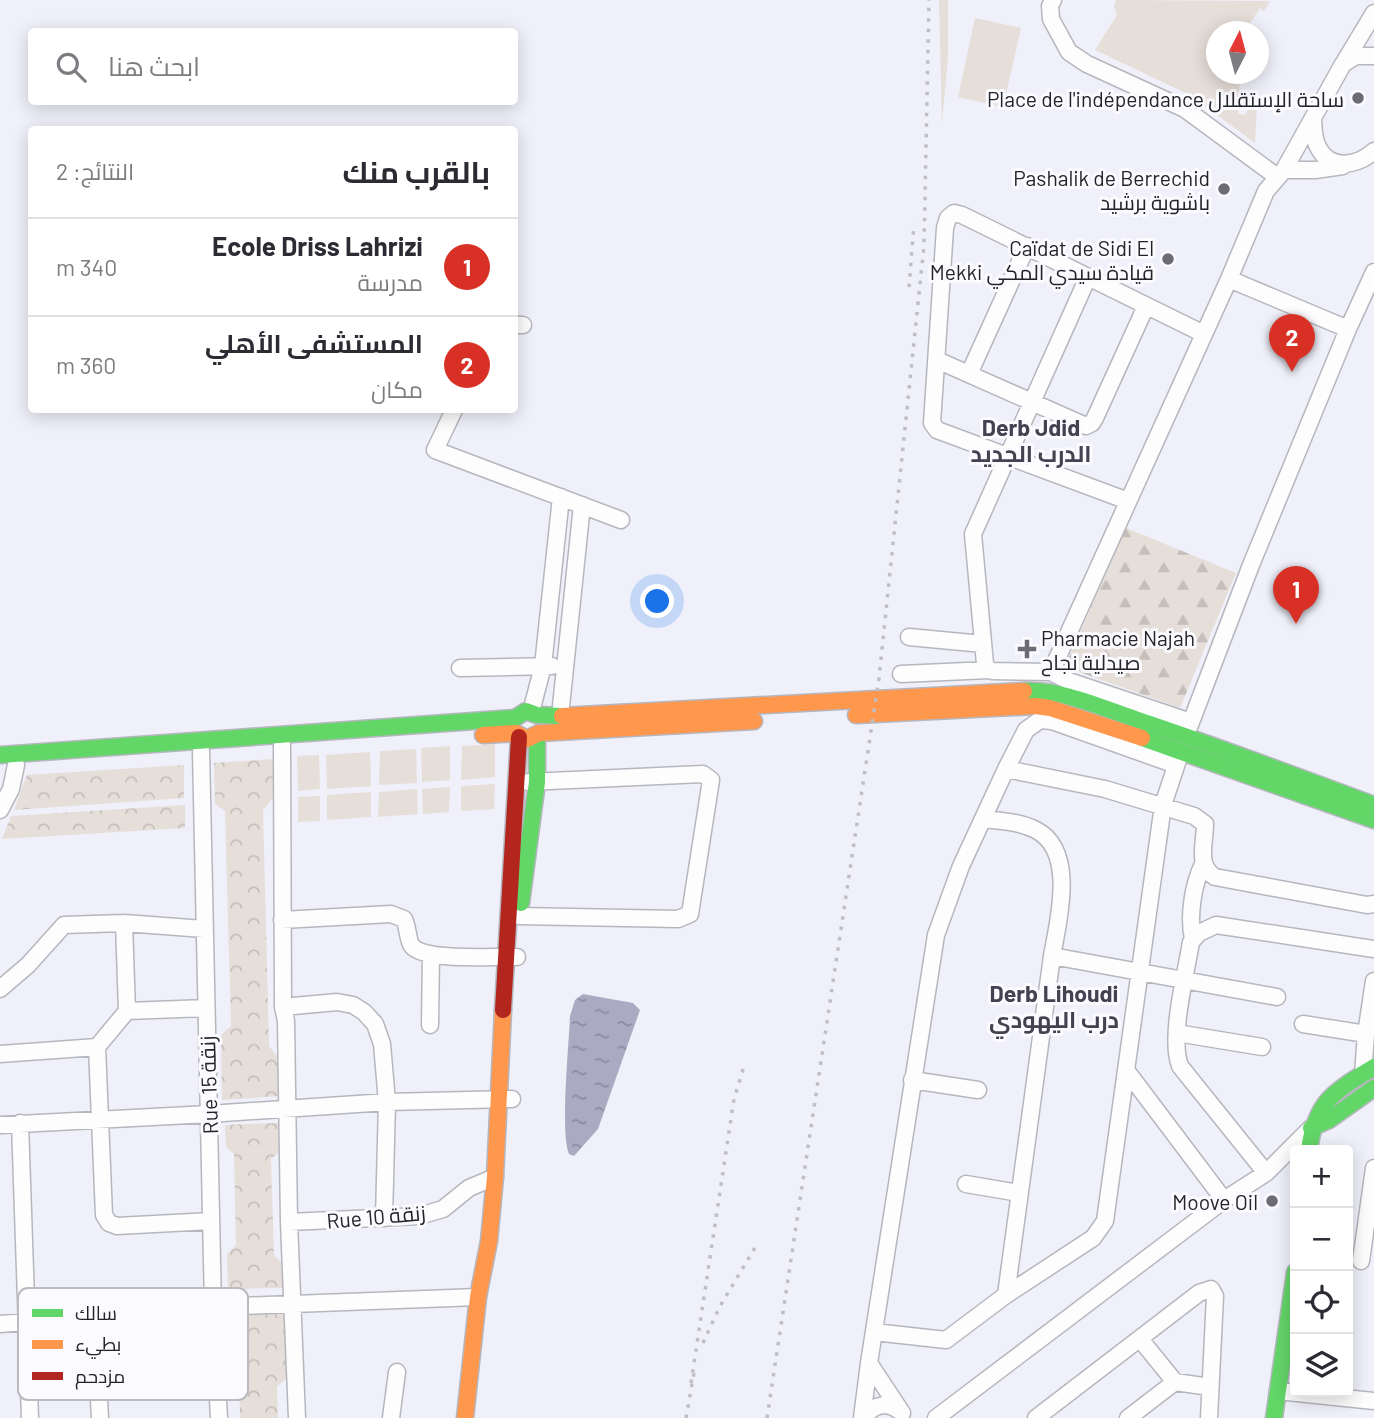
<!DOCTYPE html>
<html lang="ar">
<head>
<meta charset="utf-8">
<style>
	:root { --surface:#fff; --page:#f7f7f7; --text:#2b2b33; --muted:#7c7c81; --line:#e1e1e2; --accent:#d93025 }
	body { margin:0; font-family:Barlow,Cairo,sans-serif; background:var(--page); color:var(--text); direction:rtl }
	.controls { position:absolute; right:21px; bottom:21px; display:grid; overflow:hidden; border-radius:7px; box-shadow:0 4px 18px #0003 }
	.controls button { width:63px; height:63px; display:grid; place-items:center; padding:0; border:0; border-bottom:2px solid var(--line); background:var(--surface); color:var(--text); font:35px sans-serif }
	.compass { position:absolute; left:1206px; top:21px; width:63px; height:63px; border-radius:50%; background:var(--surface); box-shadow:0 4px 18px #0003; rotate:6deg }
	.you { position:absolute; left:658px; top:602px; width:24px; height:24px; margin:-18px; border:5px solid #fff; border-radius:50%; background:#1a73e8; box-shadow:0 0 0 10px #1a73e833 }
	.badge { display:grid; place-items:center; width:46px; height:46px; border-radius:50%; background:var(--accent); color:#fff; font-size:23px; font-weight:700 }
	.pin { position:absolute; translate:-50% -58px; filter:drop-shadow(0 2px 4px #0008) }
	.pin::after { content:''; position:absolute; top:37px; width:24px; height:21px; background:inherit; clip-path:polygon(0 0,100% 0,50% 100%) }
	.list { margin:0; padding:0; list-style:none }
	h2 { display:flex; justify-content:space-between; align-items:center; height:91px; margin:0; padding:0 28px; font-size:30px }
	h2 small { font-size:23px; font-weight:400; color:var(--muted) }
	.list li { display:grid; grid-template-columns:46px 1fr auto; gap:21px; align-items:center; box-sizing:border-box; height:98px; padding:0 28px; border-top:2px solid var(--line) }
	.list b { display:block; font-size:26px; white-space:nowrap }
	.list p { margin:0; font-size:23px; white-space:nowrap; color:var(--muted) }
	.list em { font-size:23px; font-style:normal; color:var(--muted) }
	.icon { flex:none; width:38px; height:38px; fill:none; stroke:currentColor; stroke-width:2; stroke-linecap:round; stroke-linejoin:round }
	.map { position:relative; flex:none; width:1374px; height:1418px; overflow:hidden; direction:ltr }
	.search { position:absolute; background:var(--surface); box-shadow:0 4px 18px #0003; left:28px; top:28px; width:490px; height:77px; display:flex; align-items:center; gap:18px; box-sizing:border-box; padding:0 24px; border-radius:7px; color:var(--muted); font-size:26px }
	.panel { position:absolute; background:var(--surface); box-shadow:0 4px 18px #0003; left:28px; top:126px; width:490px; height:287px; border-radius:7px; direction:rtl }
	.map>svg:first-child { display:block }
	.grass { fill:#e6ded8 }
	.forest { fill:url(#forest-firs) }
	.park { fill:url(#park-crowns) }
	.water { fill:url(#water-ripples) }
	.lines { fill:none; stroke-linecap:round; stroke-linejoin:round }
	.street-casing { stroke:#b6b6be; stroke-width:19 }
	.fast-casing { stroke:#b6b6be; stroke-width:19 }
	.slow-casing { stroke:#b6b6be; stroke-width:19 }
	.jam-casing { stroke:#b6b6be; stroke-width:19 }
	.street { stroke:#fdfdfe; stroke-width:16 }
	.fast { stroke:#63d668; stroke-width:16 }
	.slow { stroke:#ff974d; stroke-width:16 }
	.jam { stroke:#b3261e; stroke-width:16 }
	.rail { stroke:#bfbfc2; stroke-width:3.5; stroke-dasharray:3.5 7; stroke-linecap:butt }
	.poi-dot { fill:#6b6b73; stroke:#fbfbff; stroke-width:2.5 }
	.labels { text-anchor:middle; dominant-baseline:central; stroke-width:6; stroke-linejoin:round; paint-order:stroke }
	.poi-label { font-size:21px; fill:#23232a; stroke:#fbfbff; text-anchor:end }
	.street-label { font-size:21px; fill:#23232a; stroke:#fbfbff }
	.neighbourhood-label { font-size:23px; font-weight:bold; fill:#424250; stroke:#fbfbff }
	.key { fill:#fbfbff; stroke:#bababf; stroke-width:2 }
	.key-label { font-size:19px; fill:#23232a }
</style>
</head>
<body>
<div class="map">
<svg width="1374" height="1418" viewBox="0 0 1374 1418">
	<defs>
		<pattern id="forest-firs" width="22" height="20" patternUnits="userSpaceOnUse" patternTransform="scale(1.75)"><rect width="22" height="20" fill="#e6ded8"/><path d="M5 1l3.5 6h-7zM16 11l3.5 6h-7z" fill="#c5beba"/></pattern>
		<pattern id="park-crowns" width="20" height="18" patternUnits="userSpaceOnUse" patternTransform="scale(1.75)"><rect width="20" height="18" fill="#e6ded8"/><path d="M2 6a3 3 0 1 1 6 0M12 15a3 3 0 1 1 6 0" fill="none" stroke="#c5beba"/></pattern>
		<pattern id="water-ripples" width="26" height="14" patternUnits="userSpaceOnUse" patternTransform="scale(1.75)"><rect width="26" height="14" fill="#abaac2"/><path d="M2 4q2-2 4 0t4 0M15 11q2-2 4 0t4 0" fill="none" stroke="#8b8a9e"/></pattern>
	</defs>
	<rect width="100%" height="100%" fill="#f0f0fa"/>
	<path class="grass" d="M939,0h9v58l-6,64z
		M1116,0l154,1 -6,10 -4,-3 -15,23 -29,1v42h24l-2,40 7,1 5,-10 7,2 -2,36 -65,-48 -95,-45 22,-35 -3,-8z
		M975,18l46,10 -18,79 -45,-10z
		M495,744v33l-34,3 1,-34z
		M450,746v34l-28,2 -1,-34z
		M416,749l1,34 -38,2 1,-34z
		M370,752l1,34 -44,3 -1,-34z
		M319,755l1,34 -22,2 -1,-35z
		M495,784l-1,25 -33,2v-25z
		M450,787l-1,25 -26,2 -1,-25z
		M417,789l1,25 -40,3 1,-25z
		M371,792v25l-44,3v-25z
		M320,796v25l-22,1v-25z"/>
	<path class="forest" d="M1126,528l110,45 -56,135 -112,-40 -2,-4z"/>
	<path class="park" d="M273,759v39l-10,12 6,236 10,13 1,37 -58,4 -1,-65 10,-9 -6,-215 -10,-7 -1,-41z
		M184,765v33l-170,12 13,-35z
		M185,805v23l-183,11 9,-23z
		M279,1123l1,28 -9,8 3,96 9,9v24l-55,1 -1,-35 9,-9 -2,-91 -8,-7 -1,-22z
		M286,1314l1,64 -10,8 1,32h-38l-2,-103z"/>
	<path class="water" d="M583,994l50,9 7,7 -42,119 -24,27 -5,-2c-9,-21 0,-110 1,-138l5,-16z"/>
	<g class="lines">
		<defs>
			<path id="street" d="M1053,0l-3,6 1,13 18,33 18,12 98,45 91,67
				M1345,61l29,-48
				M1313,119c1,10 0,19 5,28 12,24 39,19 56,4
				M1284,170h31l28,-4
				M1088,277l-115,257 12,130 4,6 4,1 58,1 18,9 122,41
				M1229,279l119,50
				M514,325h9
				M937,360l149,66 6,-3 3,-5 51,-112
				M969,374l58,-128
				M454,410l-19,40 186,70
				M1128,501l-191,-71 -5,-7 13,-195 3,-10 6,-5 8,2 242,119
				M909,637l74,7
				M460,668l92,-2
				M1051,672l178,-393 37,-88 18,-21 59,-106 13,-8h18
				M901,674l88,-4
				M531,712l12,-46 18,-169
				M560,716l22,-211
				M1188,730l63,-165 97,-236 26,-57
				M282,745l1,262 3,14 3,201 8,196
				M201,751l12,556 6,111
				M1006,769l99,20 89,27 11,8c0,19 -9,42 10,53l152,28 7,-1
				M0,810l11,-21 5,-24
				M983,819c18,2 38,3 53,11 41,21 22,92 16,126l-46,339
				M519,916l159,3 12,-5 21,-134 -8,-6 -175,8
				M282,920l109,-6 13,5c4,8 4,23 8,27 13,16 83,10 105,11
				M1193,939c-5,-23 0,-54 10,-75
				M1052,956l225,41
				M0,989l28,-24 36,-40 60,-2 80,6
				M283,1007l54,-5 16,3 11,7 11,12 7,20 5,58 -3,116
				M127,1011l79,-3
				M1303,1024l63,10
				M430,1025l1,-71
				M1177,1033l85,14
				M97,1047l7,168 5,8 8,3 94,-5
				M0,1054l97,-7 30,-36 -3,-88
				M1126,1070l98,130
				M1363,1074l3,-40 8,-53
				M912,1080l66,10
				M20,1123l10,295
				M0,1125l209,-11 178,-12 125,-3
				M1266,1173l-86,-107c-11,-29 6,-92 11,-124l8,-9 17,-8 158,24
				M966,1184l53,9
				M289,1222l130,-6 24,-7 26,-21 26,-11
				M1361,1261l13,-93
				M0,1324l213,-17 265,-10
				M874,1332l72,8 60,-45 87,-57 12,-17 58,-416 16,-48
				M1140,1339l35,43
				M869,1363l33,50
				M1278,1391l96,10
				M100,1418c-2,-40 -6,-43 36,-49
				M391,1418l6,-46
				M862,1418l7,-55 67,-428 25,-69 45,-97 20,-39 14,-10 12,1 124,44
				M864,1418c10,-15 25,-17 38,-5
				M936,1418l288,-218 42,-27 45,-45
				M1036,1418l163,-125 12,-4 4,7 -6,122
				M1128,1418l47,-36 35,5"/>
			<path id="fast" d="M1024,691c38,-2 78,17 114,29 79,26 157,56 236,85
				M1142,738l232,82
				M0,755l515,-37 11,-7 11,4 25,1
				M521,903l16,-121v-47
				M1311,1128l18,-8 45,-32
				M1309,1150c7,-50 25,-58 65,-83
				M1274,1418l21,-146"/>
			<path id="slow" d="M856,715l179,-9 15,2 92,30
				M562,716l462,-25
				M483,735l33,-2 11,6 12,-6 215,-12
				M465,1418l13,-121 11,-56 6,-64 8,-167"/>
			<path id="jam" d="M503,1010l16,-273"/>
		</defs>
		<use href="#street" class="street-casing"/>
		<use href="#fast" class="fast-casing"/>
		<use href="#slow" class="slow-casing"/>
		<use href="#jam" class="jam-casing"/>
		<use href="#street" class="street"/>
		<use href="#fast" class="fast"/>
		<use href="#slow" class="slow"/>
		<use href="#jam" class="jam"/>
		<path class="rail" d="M909,287l5,-63
			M703,1343l16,-35 37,-62
			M691,1383l43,-284 11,-36
			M686,1418l8,-45
			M767,1418l112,-740 45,-432 5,-246"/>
	</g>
	<g class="poi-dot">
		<circle cx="1358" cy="98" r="7"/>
		<circle cx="1224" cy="189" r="7"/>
		<circle cx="1168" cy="259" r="7"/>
		<path d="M1023.5 638.5h7v7h7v7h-7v7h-7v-7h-7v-7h7z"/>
		<circle cx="1272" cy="1201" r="7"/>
	</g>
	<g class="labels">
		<g class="poi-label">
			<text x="1344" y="98">Place de l'indépendance ساحة الإستقلال</text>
			<text x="1210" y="177">Pashalik de Berrechid<tspan x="1210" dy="24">باشوية برشيد</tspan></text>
			<text x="1154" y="247">Caïdat de Sidi El<tspan x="1154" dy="24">Mekki قيادة سيدي المكي</tspan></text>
			<text x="1041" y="637" text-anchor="start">Pharmacie Najah<tspan x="1041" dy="24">صيدلية نجاح</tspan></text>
			<text x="1258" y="1201">Moove Oil</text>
		</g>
		<g class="street-label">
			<text transform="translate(208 1085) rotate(-92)">Rue 15 زنقة</text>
			<text transform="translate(376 1216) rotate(-5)">Rue 10 زنقة</text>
		</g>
		<g class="neighbourhood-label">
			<text x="1031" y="427">Derb Jdid<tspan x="1031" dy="26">الدرب الجديد</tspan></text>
			<text x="1054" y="993">Derb Lihoudi<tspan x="1054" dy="26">درب اليهودي</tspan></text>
		</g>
	</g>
	<rect x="18" y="1288" width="230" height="112" rx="10" class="key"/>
	<rect x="32" y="1309" width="31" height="8" fill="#63d668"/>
	<rect x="32" y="1340" width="31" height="9" fill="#ff974d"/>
	<rect x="32" y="1372" width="31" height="8" fill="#b3261e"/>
	<g class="key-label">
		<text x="75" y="1320">سالك</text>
		<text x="75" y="1351">بطيء</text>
		<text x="75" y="1383">مزدحم</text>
	</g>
</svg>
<div class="controls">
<button>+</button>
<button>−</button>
<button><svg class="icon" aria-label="locate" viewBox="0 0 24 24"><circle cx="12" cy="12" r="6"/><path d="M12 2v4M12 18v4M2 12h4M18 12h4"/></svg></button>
<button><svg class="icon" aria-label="layers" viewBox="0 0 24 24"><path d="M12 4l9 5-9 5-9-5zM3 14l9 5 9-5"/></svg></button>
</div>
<svg class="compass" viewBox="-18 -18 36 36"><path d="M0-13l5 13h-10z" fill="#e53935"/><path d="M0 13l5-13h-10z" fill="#7c7c81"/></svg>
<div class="you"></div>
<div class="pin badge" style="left:1296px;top:624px">1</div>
<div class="pin badge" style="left:1292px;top:372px">2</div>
<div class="search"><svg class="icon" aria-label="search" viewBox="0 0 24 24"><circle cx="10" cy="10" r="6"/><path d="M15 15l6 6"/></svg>ابحث هنا</div>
<section class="panel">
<h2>بالقرب منك<small>النتائج: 2</small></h2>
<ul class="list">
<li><span class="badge">1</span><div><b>Ecole Driss Lahrizi</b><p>مدرسة</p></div><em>340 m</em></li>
<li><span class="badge">2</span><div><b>المستشفى الأهلي</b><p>مكان</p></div><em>360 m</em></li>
</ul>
</section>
</div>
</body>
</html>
